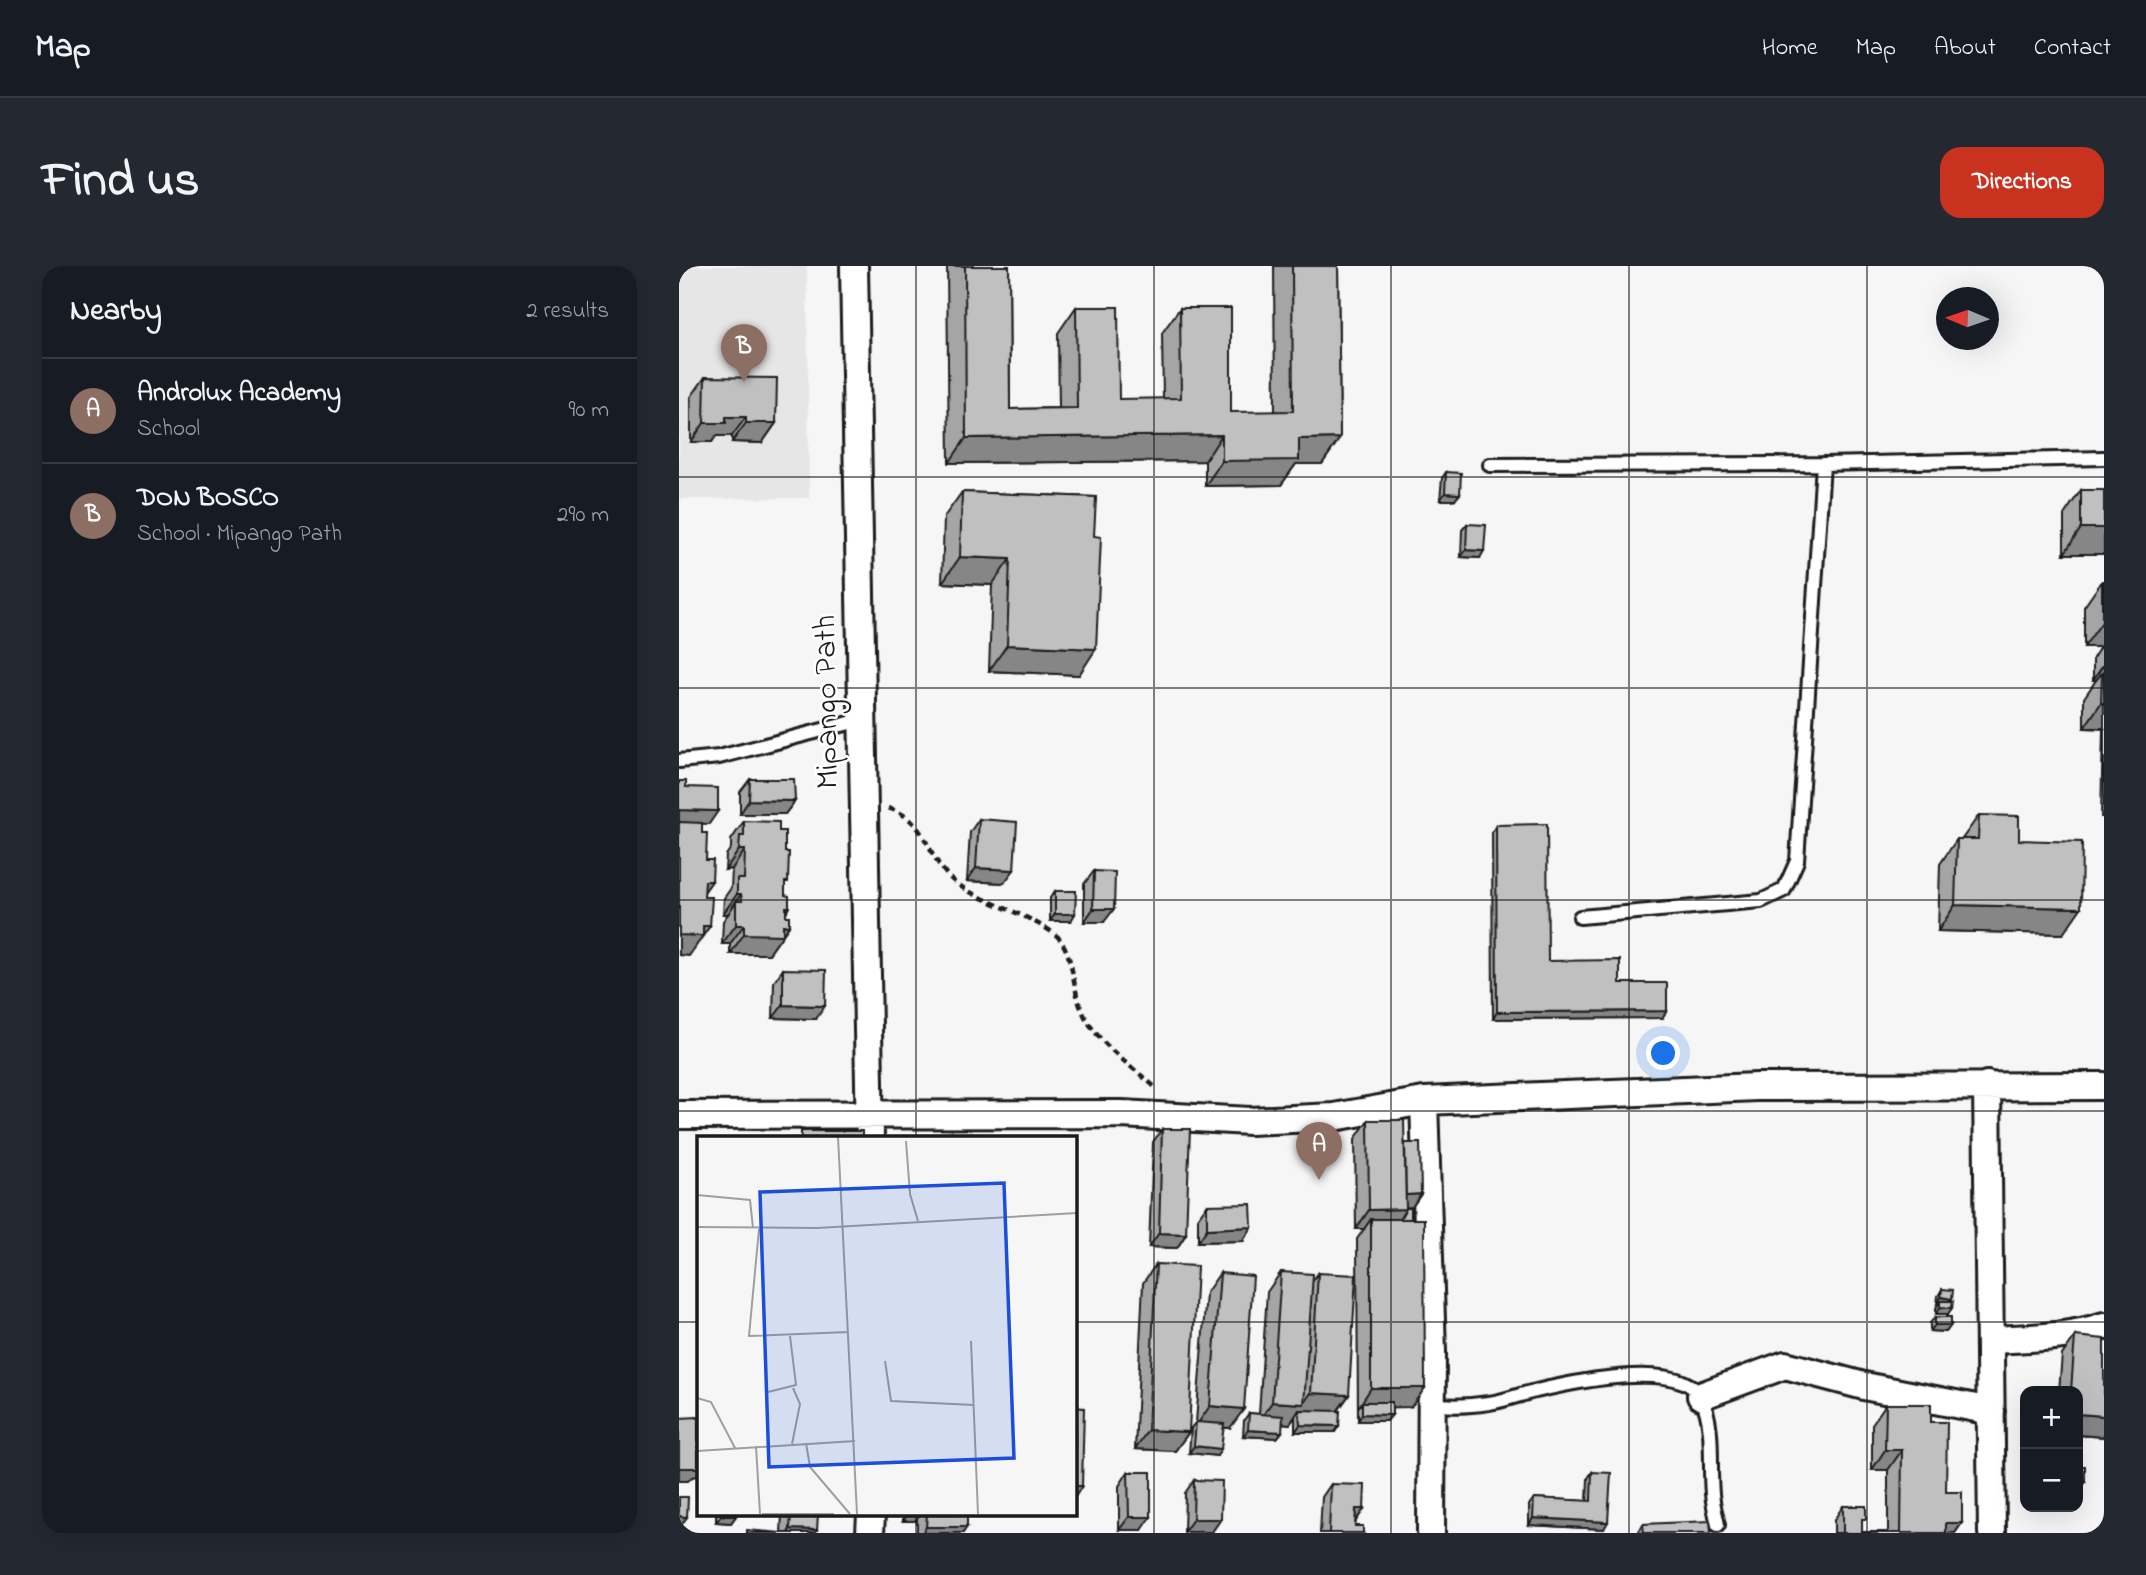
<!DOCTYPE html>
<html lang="en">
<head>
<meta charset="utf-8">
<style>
	:root { --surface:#171b24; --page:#242831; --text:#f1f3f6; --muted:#9ea1a6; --line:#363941; --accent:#c8321e }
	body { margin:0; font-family:"Indie Flower",sans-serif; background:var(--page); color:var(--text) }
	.controls { position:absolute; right:21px; bottom:21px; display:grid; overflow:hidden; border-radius:14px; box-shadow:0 7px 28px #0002 }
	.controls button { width:63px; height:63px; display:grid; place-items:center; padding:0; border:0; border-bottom:2px solid var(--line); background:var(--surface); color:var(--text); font:35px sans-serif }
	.compass { position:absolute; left:1257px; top:21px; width:63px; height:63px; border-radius:50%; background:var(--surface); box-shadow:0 7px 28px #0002; rotate:272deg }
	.you { position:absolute; left:985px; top:788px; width:24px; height:24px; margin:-18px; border:5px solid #fff; border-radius:50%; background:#1a73e8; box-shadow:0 0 0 10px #1a73e833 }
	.badge { display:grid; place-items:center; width:46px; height:46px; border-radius:50%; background:var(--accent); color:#fff; font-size:23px; font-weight:700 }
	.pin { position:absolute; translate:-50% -58px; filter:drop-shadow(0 2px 4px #0008) }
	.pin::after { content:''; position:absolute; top:37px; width:24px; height:21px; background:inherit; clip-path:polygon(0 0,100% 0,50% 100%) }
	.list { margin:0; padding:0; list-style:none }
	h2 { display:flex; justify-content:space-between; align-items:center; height:91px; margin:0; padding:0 28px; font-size:30px }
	h2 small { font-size:23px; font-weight:400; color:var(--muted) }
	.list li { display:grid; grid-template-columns:46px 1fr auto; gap:21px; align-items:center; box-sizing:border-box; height:105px; padding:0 28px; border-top:2px solid var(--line) }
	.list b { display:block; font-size:26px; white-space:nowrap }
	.list p { margin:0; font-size:23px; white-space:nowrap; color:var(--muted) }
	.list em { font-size:23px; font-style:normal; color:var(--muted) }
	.map { position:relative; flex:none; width:1425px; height:1267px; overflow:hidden; border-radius:21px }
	header { display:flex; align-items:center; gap:42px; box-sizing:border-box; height:98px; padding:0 35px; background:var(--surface); border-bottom:2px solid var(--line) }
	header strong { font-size:33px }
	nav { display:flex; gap:38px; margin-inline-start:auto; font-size:24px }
	.intro { display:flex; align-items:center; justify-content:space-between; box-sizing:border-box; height:168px; padding:0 42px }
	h1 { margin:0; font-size:49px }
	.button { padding:18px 32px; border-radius:21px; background:var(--accent); color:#fff; font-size:24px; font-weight:700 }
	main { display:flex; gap:42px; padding:0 42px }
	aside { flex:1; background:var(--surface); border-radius:21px; box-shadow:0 7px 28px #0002 }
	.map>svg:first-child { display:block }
	.built { fill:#e6e6e6 }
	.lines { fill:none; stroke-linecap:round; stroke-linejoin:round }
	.service-casing { stroke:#1c1c1c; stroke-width:18 }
	.minor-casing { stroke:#1c1c1c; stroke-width:32 }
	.path { stroke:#1c1c1c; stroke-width:4.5; stroke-dasharray:7 5; stroke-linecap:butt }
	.service { stroke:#fff; stroke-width:12 }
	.minor { stroke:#fff; stroke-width:26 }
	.wall { fill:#a5a5a5; stroke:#1c1c1c; stroke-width:2 }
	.shaded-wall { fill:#868686; stroke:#1c1c1c; stroke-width:2 }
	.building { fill:#c0c0c0; stroke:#1c1c1c; stroke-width:2 }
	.grid { fill:none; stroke:#1c1c1c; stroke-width:2; stroke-opacity:0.55 }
	.labels { text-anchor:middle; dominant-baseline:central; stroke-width:5; stroke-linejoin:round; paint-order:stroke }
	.street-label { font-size:32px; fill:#1c1c1c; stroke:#fff }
	.inset-road { fill:none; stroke:#9f9f9f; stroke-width:2 }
	.view { fill:#1d4ed8; fill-opacity:0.15; stroke:#1d4ed8; stroke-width:3.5 }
	.inset-edge { fill:none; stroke:#1c1c1c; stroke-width:3.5 }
</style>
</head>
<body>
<header>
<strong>Map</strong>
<nav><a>Home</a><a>Map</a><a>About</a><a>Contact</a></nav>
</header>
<div class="intro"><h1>Find us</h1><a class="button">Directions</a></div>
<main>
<aside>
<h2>Nearby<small>2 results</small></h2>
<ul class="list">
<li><span class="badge" style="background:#8d6e63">A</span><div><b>Androlux Academy</b><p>School</p></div><em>90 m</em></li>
<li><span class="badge" style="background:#8d6e63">B</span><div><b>DON BOSCO</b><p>School · Mipango Path</p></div><em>290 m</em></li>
</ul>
</aside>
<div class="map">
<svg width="1425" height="1267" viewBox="0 0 1425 1267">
	<rect width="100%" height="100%" fill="#f6f6f6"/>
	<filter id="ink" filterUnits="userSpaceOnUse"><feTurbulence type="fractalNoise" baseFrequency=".0143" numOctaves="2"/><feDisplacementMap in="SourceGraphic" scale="14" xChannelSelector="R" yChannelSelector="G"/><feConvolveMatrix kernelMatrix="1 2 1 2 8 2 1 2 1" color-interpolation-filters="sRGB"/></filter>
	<g filter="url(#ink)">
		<path class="built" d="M0,0h128l2,232 -130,1z"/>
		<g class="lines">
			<defs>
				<path id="service" d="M811,199l333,-1 281,-6
					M0,495l40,-4 142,-37
					M901,651l181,-16 23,-11 13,-29 26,-397
					M752,1138c20,3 38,2 58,-1 16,-2 31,-9 47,-12 34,-8 148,-34 166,8 13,30 7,63 10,95 1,10 4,21 6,31"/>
				<path id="minor" d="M175,0l16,872
					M1308,819l5,448
					M745,835l8,251 -1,181
					M0,849l442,-1 129,7 84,-4 90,-16 333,-14 347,-1
					M1311,1074c38,-2 78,-2 114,-14
					M1022,1130l84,-31 79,21 127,25
					M191,1267l1,-19"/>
			</defs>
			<use href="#service" class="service-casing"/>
			<use href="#minor" class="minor-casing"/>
			<path class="path" d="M209,542c39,12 37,45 62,70 18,18 62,31 85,44 7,4 17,9 23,15 16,18 14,49 23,71 14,35 49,56 76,81"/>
			<use href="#service" class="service"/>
			<use href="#minor" class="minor"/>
		</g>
		<path class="wall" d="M268,0h62l1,143 49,-1 -1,-75 18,-26 43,92h44l-1,-66 18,-25 51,104h44l-1,-146h64l2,172 -18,26h-26l-15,21 -76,1v-25l-256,2z
			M26,111l71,46 -14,20 -30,-1v-6h-16l-4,6h-21v-45z
			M767,206l9,28h-15l2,-22z
			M1402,224l23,64h-40v-39z
			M283,226l134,5 -17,178 -90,-4 3,-86 -50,-2 2,-66z
			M788,258l13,34 -19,-1 1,-27z
			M1423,315h2v236h-3l2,-87 1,-1 -20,-1v-30l12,-18h-3v-22l7,-11h-16v-40z
			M71,513l45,22 -10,13h-45v-22z
			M1300,549l40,25 44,94 -125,-3 2,-67 17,-25h5z
			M300,553l25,64 -37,-2 3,-49z
			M65,555l35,10 6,55v9l4,12 -3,6v3l3,10 -20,28h-39v-10h-8l1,-23 5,-7h-5l1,-16 7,-10 1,-19 -7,1 1,-15 5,-7v-8z
			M817,559l52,136 72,22 42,35 -169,1 -1,-187z
			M415,605l10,51h-20v-38z
			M376,625l16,30h-21v-23z
			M104,703l33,50 -43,-1 1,-36z
			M689,854l53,74 -9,13 -6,1 5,199h-19l-5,14h-29l-1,-182 7,-10h-8l-1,-90z
			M483,863l24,105 -9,14 -28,-1 4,-105z
			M528,939l36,36 -45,1v-24z
			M477,998l33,168 -14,19 -40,-2 8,-166z
			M602,1006l31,10 6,-9 31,122 -11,16 -3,21h-40v-15l-5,7 -8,-1v9l-5,6 -34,-2 1,-16 5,-7 10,1 8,-122z
			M541,1007l10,155h-6l-7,28 -28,-3 2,-25 5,-6 10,-129z
			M1263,1023l9,12 -3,13h-12v-6l2,-4h-1l1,-8z
			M1256,1051l16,8 -5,7 -16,-1v-8z
			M1396,1070l29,101 -26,-2v-44h-19l3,-36z
			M1207,1138l45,18 15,70 16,31 -7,10h-121v-13l9,-14 19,19v7h26v-62h-16v-46z
			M449,1206l14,58h-23v-44z
			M913,1206l12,57 -75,-4v-20l5,-7 53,3 1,-23z
			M515,1214l18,52h-28l1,-39z
			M652,1218l33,25 -8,12 -1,5 8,7h-43l2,-36z
			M37,1248h20v2l-5,7 -15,-1z
			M103,1248h36l-3,19h-34z
			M224,1248h64l-4,19h-46v-15l-2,3h-12z
			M964,1258l68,9h-73z"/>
		<path class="shaded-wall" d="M47,151h20l-14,19h-16l-4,6h-21l13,-19z
			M67,157h30l-14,20 -30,-1z
			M543,169l-17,26 -256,2 17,-25z
			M661,172l-18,26h-26l-15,21 -76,1 17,-25 77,-22z
			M766,227l15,1 -5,6h-15z
			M1402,262h23v26h-40z
			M787,284l18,1 -4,7 -19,-1z
			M281,291l50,2 -18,26 -50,-2z
			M1423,356h2v19l-4,6h-16z
			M328,379l89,4 -17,26 -90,-4z
			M1425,398v16l-2,-7 -6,7h-3z
			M1422,437h3v25h-20z
			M70,534l46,1 -10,13h-45z
			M0,544l39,1 -9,13 -30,-1z
			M60,584h6l-13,19 -7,1z
			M297,602l38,2 -10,13 -37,-2z
			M26,615h7l-14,20z
			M58,628h4l-13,20h-5z
			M1276,639l126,3 -18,26 -125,-3z
			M414,643h21l-10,13h-20z
			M376,648h20l-4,7h-21z
			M57,659h8l-14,19h-8z
			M104,659l6,1 -20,28h-39l14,-20z
			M24,660h7l-21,30 -10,-1v-20z
			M104,739l42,1 -9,13 -43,-1z
			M988,745l-5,7 -169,1 4,-7z
			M742,928l-9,13 -17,1 9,-13z
			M727,943l-13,20 -22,-10 -7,10h-8l13,-19z
			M573,961l-9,14 -45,1 9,-13z
			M480,967l27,1 -9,14 -28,-1z
			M1262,1031l11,2 -4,6 -8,-4 -2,3h-1z
			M1261,1041l12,1 -4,6h-12z
			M1256,1059h16l-5,7 -16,-1z
			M692,1122h54l-14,19 -49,1v-6l-4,6z
			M632,1127l38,2 -14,19 -36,-4 -9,14 -31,-3 13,-19 31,2z
			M531,1140l34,3 -14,19 -34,-2z
			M683,1148l30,1 -5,6h-29z
			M1399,1148l26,2v21l-26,-2z
			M621,1159l39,1 -4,6h-40z
			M469,1164l41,2 -14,19 -40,-2z
			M569,1164l34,2 -5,6 -34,-2z
			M515,1180l27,3 -4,7 -28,-3z
			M1206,1184h17l-14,20h-16z
			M19,1197v13l-6,1 -4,4h-9v-13z
			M1399,1217h7l-5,6 -2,1z
			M396,1220h7l-7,11z
			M677,1243h8l-9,13z
			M229,1248h12l-5,7h-12z
			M0,1250l8,1 -8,11z
			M42,1250h15l-5,7 -15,-1z
			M450,1251h22l-9,13h-23z
			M854,1252l75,4 -4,7 -75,-4z
			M514,1253h28l-9,13h-28z
			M1267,1257h16l-7,10h-16z
			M247,1261h41l-4,6h-41z
			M111,1263l27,1 -2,3h-27z"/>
		<path class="building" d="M286,0h44l1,143 67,-1 -1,-101h42l1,92 62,-1 -1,-90h51v104l62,-1 -1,-145h46l2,172 -41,1v21l-77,1v-26l-256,3z
			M26,111l72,1 -1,45h-30v-6h-20v6h-22z
			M767,206l15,1 -1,21 -15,-1z
			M1402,224h23v38h-23z
			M283,226l134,5 -2,39 7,1 -5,112 -89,-4 3,-86 -50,-2z
			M788,258l19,1 -2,26 -18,-1z
			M1423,315h2v41h-2z
			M1423,407h2v30h-3z
			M71,513h44l1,22 -46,-1z
			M0,515h7v6l32,1v23l-39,-1z
			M1300,549l40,1v24l63,2 -1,66 -126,-3 2,-66h21z
			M300,553l38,3 -3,48 -38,-2z
			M65,555l35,1v9h6v21h4l-1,30h-3v13l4,1v11h-3v9h3v10l-6,-1v10l-39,-1v-9h-8v-24h6l-1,-7h-4v-15h7l1,-29h-6l1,-14h4z
			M0,556l23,1v10h5l-1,27h7l-1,21h-7l-1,16h8l-2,29h-7v10l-24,-1z
			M868,558l1,137 72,-1v23h47v28l-170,1 -1,-187z
			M415,605l21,1 -1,37h-21z
			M376,625h21l-1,23h-20z
			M104,703l43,1 -1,36 -42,-1z
			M689,854h36l2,89 -37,1z
			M483,863h28l-4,105 -27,-1z
			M122,865h61v7h-61z
			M726,877h15l1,51 -15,1z
			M572,938l1,23 -45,2v-24z
			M727,942h5v11h-11z
			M692,953h53l1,169h-54z
			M477,998l41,2 -8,166 -41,-2z
			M602,1006l32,2 -9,130 -32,-2z
			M541,1007l33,3 -9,133 -34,-3z
			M639,1007l38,2 -7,120 -38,-2z
			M1263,1023l11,1 -1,9 -11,-2z
			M1261,1035h13l-1,7 -12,-1z
			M1256,1051h16v8h-16z
			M1396,1070l29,3v77l-26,-2v-23h-7z
			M683,1136h30v13l-30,-1z
			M1207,1138h45v18h16l-1,70h16v31h-16v10h-45l1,-83h-17z
			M396,1141l9,1 -2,78h-7z
			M620,1144l41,1 -1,15 -39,-1z
			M570,1147l34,3 -1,16 -34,-2z
			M19,1151v51h-19v-50z
			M517,1156l28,2 -3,25 -27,-3z
			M1399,1200h7v17h-7z
			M449,1206h23v45h-22z
			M913,1206l19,1 -3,49 -75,-4 1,-20 57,3z
			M515,1214l28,1 -1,38h-28z
			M652,1218l34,1 -1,24h-8l-1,17h8v7h-34z
			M0,1231h9l-1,20 -8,-1z
			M1164,1240h23v13h-4v13l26,1h-45z
			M42,1248h15v2h-15z
			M112,1248h27l-1,16 -27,-1z
			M248,1248h40v13h-41z
			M1031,1255l1,12h-67l-1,-9z
			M68,1264l34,3h-34z"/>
	</g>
	<path class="grid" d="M237,0v872M475,0v1267M712,0v1267M950,0v1267M1188,0v1267M0,211h1425M0,422h1425M0,634h1425M0,845h1425M0,1056h19M396,1056h1029M237,1248v19"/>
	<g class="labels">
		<g class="street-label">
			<text transform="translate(149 436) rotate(-91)">Mipango Path</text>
		</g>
	</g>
	<g transform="translate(18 870)">
		<rect width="380" height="380" fill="#f6f6f6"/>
		<path class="inset-road" d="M141,1l19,377M209,5l4,53 8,27M0,59l53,5 3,28M0,91l120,1 260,-15M62,93l-10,107 99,-4M274,205l7,173M188,225l6,40 83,4M71,256l28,-7 -6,-49M0,262l14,4 24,46M109,307l4,24 40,47M95,308l8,-40 -7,-16M59,310l4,68M0,315l158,-10M65,378h72"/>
		<path class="view" d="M307,47l10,275 -245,9 -9,-275z"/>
		<rect width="380" height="380" class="inset-edge"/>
	</g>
</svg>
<div class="controls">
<button>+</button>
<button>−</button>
</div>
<svg class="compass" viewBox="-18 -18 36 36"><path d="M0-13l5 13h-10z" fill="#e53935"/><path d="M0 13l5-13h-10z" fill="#9ea1a6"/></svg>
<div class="you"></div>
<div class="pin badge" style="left:640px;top:914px;background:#8d6e63">A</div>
<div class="pin badge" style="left:65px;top:116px;background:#8d6e63">B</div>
</div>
</main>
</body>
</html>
